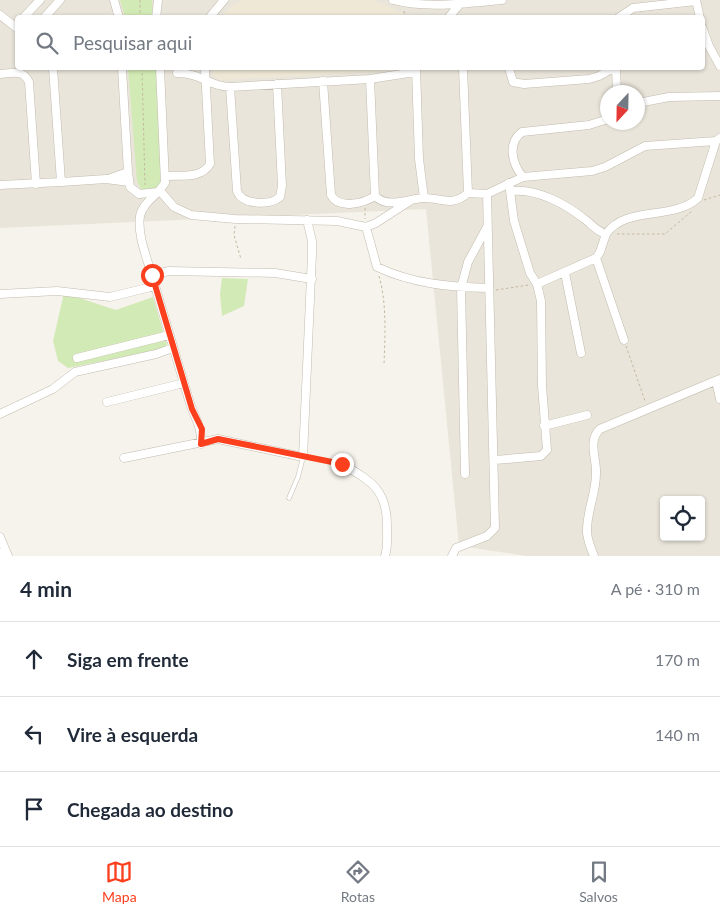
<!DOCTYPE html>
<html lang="pt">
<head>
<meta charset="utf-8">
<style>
	:root { --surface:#fff; --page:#f2f2f3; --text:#1f2937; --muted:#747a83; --line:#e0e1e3; --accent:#fc3f1d }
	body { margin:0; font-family:Lato,sans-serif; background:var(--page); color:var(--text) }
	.controls { position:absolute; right:15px; bottom:15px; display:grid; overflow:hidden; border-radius:5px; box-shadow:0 1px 4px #0004 }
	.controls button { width:45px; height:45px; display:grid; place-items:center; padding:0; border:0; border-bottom:1px solid var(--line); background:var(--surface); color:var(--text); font:25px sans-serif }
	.compass { position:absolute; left:600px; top:85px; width:45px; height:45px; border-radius:50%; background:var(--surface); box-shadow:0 1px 4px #0004; rotate:202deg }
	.stop { position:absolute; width:15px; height:15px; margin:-11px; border:4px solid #fc3f1d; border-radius:50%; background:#fff }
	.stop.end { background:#fc3f1d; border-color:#fff; box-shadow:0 1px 5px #0008 }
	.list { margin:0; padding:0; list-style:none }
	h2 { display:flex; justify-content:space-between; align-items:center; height:65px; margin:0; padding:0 20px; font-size:21px }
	h2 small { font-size:16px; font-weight:400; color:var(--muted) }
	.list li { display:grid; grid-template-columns:32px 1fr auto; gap:15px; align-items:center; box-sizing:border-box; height:75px; padding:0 20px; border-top:1px solid var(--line) }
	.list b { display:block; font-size:19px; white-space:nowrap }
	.list em { font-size:16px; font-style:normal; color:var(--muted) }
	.icon { flex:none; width:28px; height:28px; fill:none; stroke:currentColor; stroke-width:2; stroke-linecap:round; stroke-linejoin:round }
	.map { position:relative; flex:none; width:720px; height:556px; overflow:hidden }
	.search { position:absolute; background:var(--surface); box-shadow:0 1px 4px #0004; left:15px; right:15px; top:15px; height:55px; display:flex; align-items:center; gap:12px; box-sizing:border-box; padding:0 18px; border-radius:5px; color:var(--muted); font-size:19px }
	.sheet { height:290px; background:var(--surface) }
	nav { display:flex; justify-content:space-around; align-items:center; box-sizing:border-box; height:70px; border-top:1px solid var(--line); background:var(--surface); font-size:14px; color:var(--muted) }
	nav a { display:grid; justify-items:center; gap:2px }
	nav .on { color:var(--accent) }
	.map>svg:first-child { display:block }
	.residential { fill:#eae5da; fill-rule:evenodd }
	.education { fill:#efe8d6 }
	.green { fill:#d2eab5 }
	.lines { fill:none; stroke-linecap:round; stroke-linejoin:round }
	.lane-casing { stroke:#c2bbae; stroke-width:5 }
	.street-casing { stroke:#c2bbae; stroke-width:9 }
	.path { stroke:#c4b79f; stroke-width:1; stroke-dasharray:2.5 2.5; stroke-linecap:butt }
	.lane { stroke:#fff; stroke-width:4 }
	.street { stroke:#fff; stroke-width:8 }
	.route { stroke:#fc3f1d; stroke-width:6 }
</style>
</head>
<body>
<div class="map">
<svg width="720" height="556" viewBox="0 0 720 556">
	<rect width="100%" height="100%" fill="#f6f3ec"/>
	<path class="residential" d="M0,0h720v556h-194l-67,-10 -33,-337 -426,19zM18,18h684v50h-684zM608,92h30v30h-30zM664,500h37v37h-37z"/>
	<path class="education" d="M242,0h131l30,13v4h-181l12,-13z
		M213,68h188l-1,2 -180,10 -7,-6z"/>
	<path class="green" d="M120,0h32l1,17h-28z
		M128,68h28l7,110 -8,12 -14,-1 -4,-8z
		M222,278l26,1 -4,27 -22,10 -2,-22z
		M64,293l52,17 37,-13 15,51 -100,20 -10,-7 -5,-20z"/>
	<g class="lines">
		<defs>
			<path id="lane" d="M289,498l9,-21 5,-20"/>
			<path id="street" d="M114,0l5,18
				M393,0c34,9 74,3 109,0
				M696,0l4,18
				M0,15l18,14
				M23,18l17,-18
				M44,18l16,-18
				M156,18l2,-18
				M209,18l15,-18
				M448,18l13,-15
				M618,18l15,-10 63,-7
				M702,27l7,19 11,20
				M53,68l8,114 45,-3 23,3
				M122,68l6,104 2,15 9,7 19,-2 7,-9 -5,-115
				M416,68l3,91 5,39
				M509,68l4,14 11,2 65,-5 10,-3 14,-8
				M616,68l1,24
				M177,73c24,0 31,13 53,14l140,-8 45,-7
				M0,74c12,-1 23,-5 29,8l7,102
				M323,81l8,114c8,15 33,8 44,1l-5,-117
				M230,87l7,104c5,14 33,15 43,6l2,-11 -5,-102
				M638,103l31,-6 51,-1
				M166,176c16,-1 35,3 44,-12l-5,-96
				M523,177c-11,-13 -16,-34 -1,-45l67,-7 19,-6
				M108,179l20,-7
				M0,185l61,-3
				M160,191l14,16 17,8 44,4 102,2 29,6 10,-4 34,-22
				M511,191c26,-3 55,13 76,30 6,5 11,11 19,13 20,-29 67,-13 92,-36l18,-57
				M158,192c-7,7 -16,14 -18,24 -3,20 8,44 13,63 12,41 24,81 36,121 5,17 13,26 12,44
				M468,193l19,1 36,-17 69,-6 13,-4 40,-21 71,-5 4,-3
				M375,196c13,13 33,3 48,2 17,-1 28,10 45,-5l-5,-125
				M366,227l11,40c36,17 73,20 112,21
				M596,258l28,82
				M565,273l16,80
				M152,275l17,-4 106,2 37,6
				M537,284l59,-26 4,-6 6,-18
				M0,294l57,-3 53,6 45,-11
				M77,358l92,-23
				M716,381l4,18
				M107,402l77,-19
				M0,414l53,-25 22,-17 81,-18 17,-6
				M544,426l43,-11
				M124,458l94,-19 85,18 9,-203v-13l-5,-21
				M495,460l46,-4 6,-6 -5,-64 -1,-85 -4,-17 -7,-11 -16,-52 -5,-38
				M342,464c31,18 46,27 45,65 0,9 1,18 -2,27
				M465,474l-4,-186 7,-26 19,-35
				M0,537l8,19
				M0,553l2,3
				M452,556l4,-8 31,-12 8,-8 -8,-334
				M594,556c-3,-7 -6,-15 -7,-23 -1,-21 10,-41 9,-62 0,-14 -8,-31 4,-42l120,-50"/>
		</defs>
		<use href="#lane" class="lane-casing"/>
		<use href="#street" class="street-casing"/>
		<path class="path" d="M140,0v18
			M404,11l1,7
			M142,68l3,117
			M704,200l16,-5
			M365,208v11
			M235,226l-1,9 7,24
			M617,234h48l27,-23
			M379,276c8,28 6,60 5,89
			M496,290l33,-5
			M626,346l19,55
			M309,457l26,5"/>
		<use href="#lane" class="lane"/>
		<use href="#street" class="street"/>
	</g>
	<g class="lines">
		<path class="route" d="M152,275l40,134 10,20 -1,15 17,-5 124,25"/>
	</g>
</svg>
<div class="controls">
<button><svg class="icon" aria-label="locate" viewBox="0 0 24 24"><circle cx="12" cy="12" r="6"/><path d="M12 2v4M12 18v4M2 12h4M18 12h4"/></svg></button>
</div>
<svg class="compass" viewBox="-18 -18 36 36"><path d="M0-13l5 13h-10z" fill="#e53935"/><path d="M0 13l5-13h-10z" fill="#747a83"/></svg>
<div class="stop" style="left:152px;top:275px"></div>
<div class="stop end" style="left:342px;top:464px"></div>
<div class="search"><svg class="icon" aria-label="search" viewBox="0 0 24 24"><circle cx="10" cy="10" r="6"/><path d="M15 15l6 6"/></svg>Pesquisar aqui</div>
</div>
<section class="sheet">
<h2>4 min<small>A pé · 310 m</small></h2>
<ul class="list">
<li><svg class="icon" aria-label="ahead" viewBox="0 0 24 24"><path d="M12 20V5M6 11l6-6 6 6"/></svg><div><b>Siga em frente</b></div><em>170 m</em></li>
<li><svg class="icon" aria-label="left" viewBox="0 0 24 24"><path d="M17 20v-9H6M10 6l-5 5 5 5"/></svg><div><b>Vire à esquerda</b></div><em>140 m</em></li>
<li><svg class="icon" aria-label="arrive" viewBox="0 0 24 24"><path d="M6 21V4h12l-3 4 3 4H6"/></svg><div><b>Chegada ao destino</b></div></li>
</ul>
</section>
<nav>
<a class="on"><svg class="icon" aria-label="map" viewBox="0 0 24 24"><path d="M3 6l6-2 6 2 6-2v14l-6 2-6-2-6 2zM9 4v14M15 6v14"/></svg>Mapa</a>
<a><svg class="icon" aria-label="directions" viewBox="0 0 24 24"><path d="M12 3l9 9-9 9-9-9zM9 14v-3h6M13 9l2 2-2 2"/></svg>Rotas</a>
<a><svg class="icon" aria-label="saved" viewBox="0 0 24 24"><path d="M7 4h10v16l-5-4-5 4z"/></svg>Salvos</a>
</nav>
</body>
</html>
